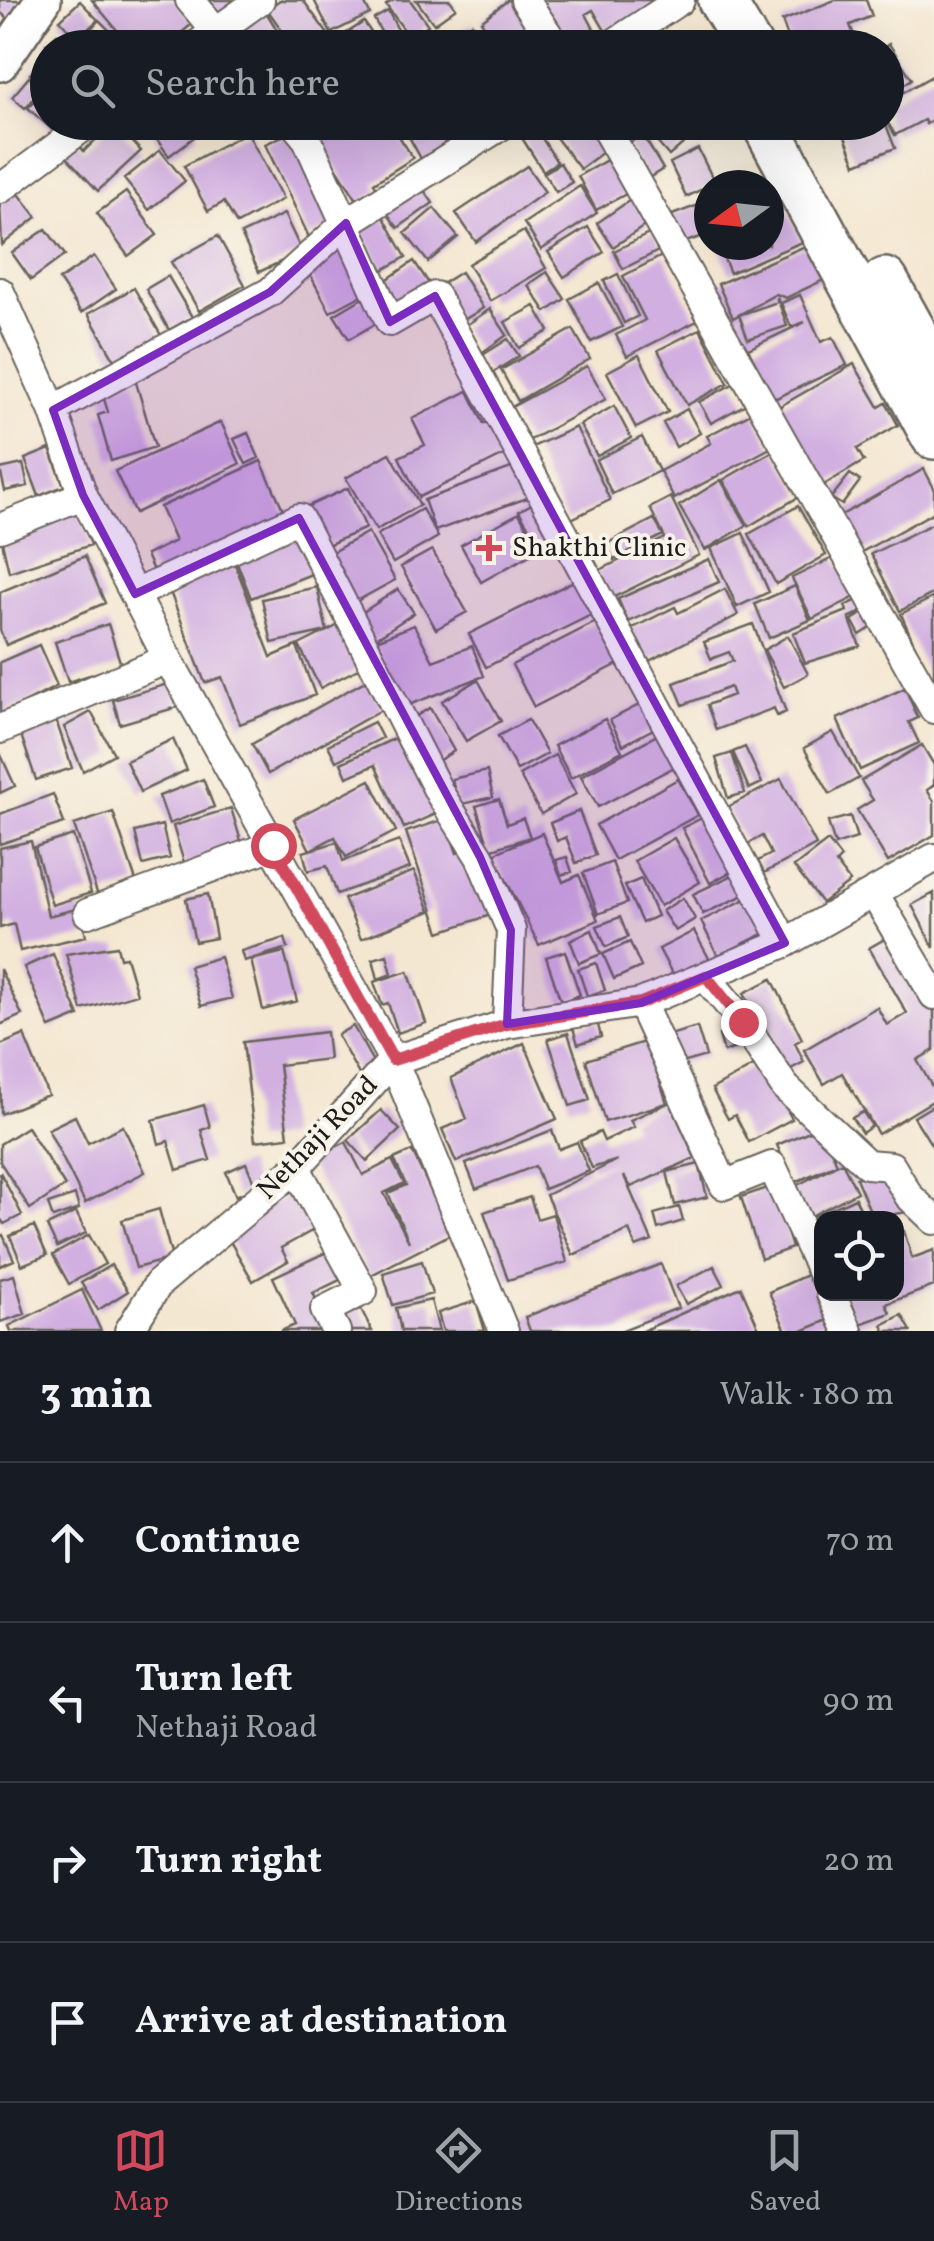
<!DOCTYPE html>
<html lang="en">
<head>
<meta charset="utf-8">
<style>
	:root { --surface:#171b24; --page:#242831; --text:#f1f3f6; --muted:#9ea1a6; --line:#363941; --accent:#d1495b }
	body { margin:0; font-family:Vollkorn,serif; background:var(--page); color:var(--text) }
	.controls { position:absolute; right:30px; bottom:30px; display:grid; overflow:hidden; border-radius:20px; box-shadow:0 10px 40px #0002 }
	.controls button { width:90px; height:90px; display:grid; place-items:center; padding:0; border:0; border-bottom:2px solid var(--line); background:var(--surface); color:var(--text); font:50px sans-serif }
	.compass { position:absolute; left:694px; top:170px; width:90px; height:90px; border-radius:50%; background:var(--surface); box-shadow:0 10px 40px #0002; rotate:255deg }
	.stop { position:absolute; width:30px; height:30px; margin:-22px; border:8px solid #d1495b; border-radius:50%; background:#fff }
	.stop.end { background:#d1495b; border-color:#fff; box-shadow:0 2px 10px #0008 }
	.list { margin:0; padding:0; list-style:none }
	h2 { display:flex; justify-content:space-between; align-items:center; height:130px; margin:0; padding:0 40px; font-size:42px }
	h2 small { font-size:32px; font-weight:400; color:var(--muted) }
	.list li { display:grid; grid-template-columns:65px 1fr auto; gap:30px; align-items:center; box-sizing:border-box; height:160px; padding:0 40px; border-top:2px solid var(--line) }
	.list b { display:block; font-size:38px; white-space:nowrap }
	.list p { margin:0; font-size:32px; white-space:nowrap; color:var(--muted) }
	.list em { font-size:32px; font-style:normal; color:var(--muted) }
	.icon { flex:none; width:55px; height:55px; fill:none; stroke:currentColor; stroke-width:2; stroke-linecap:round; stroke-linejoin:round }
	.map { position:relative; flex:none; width:934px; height:1331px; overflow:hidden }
	.search { position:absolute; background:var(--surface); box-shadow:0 10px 40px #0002; left:30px; right:30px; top:30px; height:110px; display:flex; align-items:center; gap:25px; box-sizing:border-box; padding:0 35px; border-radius:55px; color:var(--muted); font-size:38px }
	.sheet { height:770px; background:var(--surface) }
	nav { display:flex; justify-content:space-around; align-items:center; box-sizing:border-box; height:140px; border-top:2px solid var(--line); background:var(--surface); font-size:28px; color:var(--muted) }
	nav a { display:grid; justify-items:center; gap:5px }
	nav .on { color:var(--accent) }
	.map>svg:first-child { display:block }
	.building { fill:#d1afe1 }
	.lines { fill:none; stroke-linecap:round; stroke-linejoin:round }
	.minor-casing { stroke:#68635b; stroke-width:32 }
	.tertiary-casing { stroke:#68635b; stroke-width:40 }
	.primary-casing { stroke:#68635b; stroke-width:50 }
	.minor { stroke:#fff; stroke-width:28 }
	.tertiary { stroke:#fff; stroke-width:35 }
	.primary { stroke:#fff; stroke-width:45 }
	.route { stroke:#d1495b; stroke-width:12 }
	.marked { fill:#7b2cbf; fill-opacity:0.2; stroke:#7b2cbf; stroke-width:8; stroke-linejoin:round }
	.poi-dot { fill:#d1495b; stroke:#f7f3e8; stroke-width:4 }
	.labels { text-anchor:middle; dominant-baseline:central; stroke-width:8; stroke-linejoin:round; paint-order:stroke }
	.poi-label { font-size:28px; fill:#1c1c1c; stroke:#f7f3e8; text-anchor:start }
	.street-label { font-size:28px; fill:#1c1c1c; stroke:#f7f3e8 }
</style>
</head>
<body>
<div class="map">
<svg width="934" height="1331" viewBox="0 0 934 1331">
	<rect width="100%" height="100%" fill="#f7f3e8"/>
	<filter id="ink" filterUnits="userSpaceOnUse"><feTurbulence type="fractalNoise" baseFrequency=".01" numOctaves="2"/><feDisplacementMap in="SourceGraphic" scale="20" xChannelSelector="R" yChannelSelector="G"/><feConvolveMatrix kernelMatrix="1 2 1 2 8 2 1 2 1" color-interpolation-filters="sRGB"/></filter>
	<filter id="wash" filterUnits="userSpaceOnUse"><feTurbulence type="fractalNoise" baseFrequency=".0048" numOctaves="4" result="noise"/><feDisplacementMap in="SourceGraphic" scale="40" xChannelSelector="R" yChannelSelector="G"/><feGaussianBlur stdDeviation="2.25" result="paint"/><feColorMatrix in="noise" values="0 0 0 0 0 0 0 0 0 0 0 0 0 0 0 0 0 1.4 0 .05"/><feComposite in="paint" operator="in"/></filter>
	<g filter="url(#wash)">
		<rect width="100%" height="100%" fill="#f4e7d1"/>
		<g id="blocks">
			<path class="building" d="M0,0h23l-15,19 -8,-7z
				M92,0h82l19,23 -29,25h-32z
				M203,0h49l-34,22z
				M280,0h23l27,37 -16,11h-20l-27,-39z
				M314,0h49l7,14 -39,19z
				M394,0h16l18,25 -18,13 -24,-33z
				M416,0h34l6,8 -22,16z
				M508,0h12l20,26 -29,22h-10l-20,-27z
				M530,0h132l-55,34 -14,-24 -7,4 18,34h-39z
				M835,0h31l6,16 -22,9 9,23h-67l-10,-27z
				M80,1l18,19 -21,19 -17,-19z
				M263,7l25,41h-42l-14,-22z
				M388,11l10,19 -14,7 -10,-18z
				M99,20l28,28h-54z
				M364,22l12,18 -11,8h-20l-6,-10z
				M472,23l19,25h-32l-7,-10z
				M430,32l11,16h-32z
				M652,32l8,16h-30z
				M57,34l14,14h-22l-3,-4z
				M889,44l23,35 -24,16 -2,-49z
				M48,56v66h11l-7,8 -24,-22 18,-19 -16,-15z
				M934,75v45l-8,4 -2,-4 -29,15 -9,-15v-18z
				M29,77l14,11 -18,20 -13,-11z
				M114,122l27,29 -43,40 -35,-38 12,-12 9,10z
				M144,122h43l10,13 -28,21z
				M326,122h64l23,36 -39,25 4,7 -19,13 -46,-72z
				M433,122l16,28 -25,14 -16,-29z
				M443,122h48l-38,20z
				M522,122h10l25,40 -14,9 -28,-44z
				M534,122h58l18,25 -30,22 -29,-38 -7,5z
				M650,122h31l11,14 -23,20 -25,-29z
				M693,122h28l-22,12z
				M885,122l10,26 -39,16 -16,-40z
				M295,130l43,93 -29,14 -44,-93z
				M247,132l36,67 -46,25 -13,-22 -16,9 -24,-45z
				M643,135l20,34 -16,10 -20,-35z
				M698,149l17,34 -29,14 -16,-34z
				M160,150l25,31 -36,29 -25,-31z
				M607,160l19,34 -30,16 -18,-34z
				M560,163l12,19 -16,10 -12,-19z
				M527,166l18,26 -69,50 -20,-29z
				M419,183l14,20 -35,25 -14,-19z
				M580,186l17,27 -56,37 -17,-27z
				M16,190l21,27 -35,28 -2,-43z
				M126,192l31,43 -29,21 -31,-43z
				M782,197l20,45 -72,31 -12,-28h51v-43z
				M633,198l16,25 -36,24 -16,-24z
				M709,201v33l-26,9 -11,-28z
				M434,208l24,29 -30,25 -23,-29z
				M381,212l25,45 -23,13 -25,-45z
				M284,214l18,38 -43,20 -18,-38z
				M588,227l16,25 -40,25 -16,-25z
				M46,229l19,26 -34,25 -19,-27z
				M524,231l22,37 -56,33 -22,-37z
				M653,232l9,17 -39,20 -9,-18z
				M218,236l27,49 -46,26 -28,-49z
				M810,244l16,35 -40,19 -10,-4 -43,24 -15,-34z
				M343,246l23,47 -36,19 -25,-47z
				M664,255l33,66 -70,35 -11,-21 29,-15 -22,-44z
				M94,256l22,33 -35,24 -22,-33z
				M414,261l16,24 -35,24 -16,-24z
				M461,272l22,36 -24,15 -22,-36z
				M547,272l18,27 -19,13 -18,-27z
				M618,274l20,42 -14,7 -20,-42z
				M168,276l24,41 -23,13 -23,-41z
				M599,283l23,44 -31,15 -22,-43z
				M134,288l28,49 -45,27 -29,-50z
				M368,295l14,25 -33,19 -15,-24z
				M800,295l21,47 12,-5 14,28 -75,35 -24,-51 57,-27 -14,5 -10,-24z
				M777,297l10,29 -39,13 -9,-24 38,-13z
				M535,306l14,25 -30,17 -14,-26z
				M490,309l17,26 -27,19 -18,-26z
				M573,329l17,30 -72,42 -17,-31z
				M700,329l28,54 -41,22 -29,-55z
				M508,339l11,17 -30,19 -11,-17z
				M639,355l29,57 -32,16 -29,-56z
				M854,364l25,43 7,-4 12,22 -41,24 7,12 -42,25 -45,-78z
				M587,366l19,33 -80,43 -18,-33z
				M135,379l20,68 -44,14 -13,-46 10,-3 -7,-23z
				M735,383l11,21 -35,19 -12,-21z
				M468,391l16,33 14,-7 16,33 -95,47 -20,-40 26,-12 -13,-26z
				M614,406l17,32 -34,18 -17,-31z
				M687,409l13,24 -24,14 -13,-24z
				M753,412l19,35 -98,52 -14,-28 51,-28 -4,-7z
				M221,422l19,42 -105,49 -20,-42z
				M576,427l34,73 -43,21 -35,-74z
				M248,433l11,25 -13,6 -12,-25z
				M642,437l17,34 -47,23 -16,-34z
				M50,449l14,37 -25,10 -14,-37z
				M775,450l27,45 -53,31 -26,-46z
				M390,453l30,52 -44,25 -30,-52z
				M261,461l26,57 -131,59 -10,-22 29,-14 -15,-34z
				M23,464l5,22 -23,5 -5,-22z
				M519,465l11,32 -95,34 -11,-31z
				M924,469l10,19v24l-78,43 -20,-37z
				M850,474l10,7 -18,24 -11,-7z
				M721,480l26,45 -42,25 -26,-44z
				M348,488l18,40 -43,19 -17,-40z
				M671,497l28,58 -89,44 -14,-27 69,-34 -15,-30z
				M539,500l18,33 -19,10 -19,-32z
				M798,506l28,49 -50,29 -27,-50z
				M79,508l12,37 -82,27 -9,-39z
				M422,509l16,28 -45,26 -16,-28z
				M519,513l20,37 -58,32 -20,-37z
				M654,519l9,16 -49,25 -8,-16z
				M934,523v70l-34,18 -29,-57z
				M296,527l18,46 -63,25 -18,-46z
				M368,532l27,48 -42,23 -26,-48z
				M743,533l26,59 -32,15 -26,-59z
				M432,550l35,62 -31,17 -35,-62z
				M85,556l20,47 -99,42 -6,-15v-38z
				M835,557l20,40 -43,22 -20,-41z
				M233,559l38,98 26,-11 18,49 -75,29 -18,-47 -17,6 -38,-99z
				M709,559l10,23 -91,40 -10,-23z
				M576,580l17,34 -107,53 -17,-33z
				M795,586l15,34 -41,18 -14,-34z
				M317,587l10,44 -55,12 -10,-44z
				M398,589l16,24 -41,27 -16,-24z
				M725,589l13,26 -93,48 -16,-33 46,-23 3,6z
				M934,597v92l-33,-75z
				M862,598l6,11 -19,9 11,28 -55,17 -12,-30 54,-22 -2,-5z
				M869,610l8,14 -17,11 -8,-15z
				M596,622l22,42 -84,43 -22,-42z
				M343,623l21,43 -44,22 -21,-43z
				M108,624l13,41 -53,17 -13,-40z
				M753,624l33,88 -9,4 -3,-8 -58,22 -9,-25 26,-10 -3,-8 -47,18 -9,-22 59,-22 -4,-9 -18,7 -7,-17z
				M414,625l19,36 39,-15 12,30 -83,32 -27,-67z
				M788,636l20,38 -24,13 -20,-37z
				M39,645l18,41 -57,30v-54z
				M367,680l16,29 -115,65 -16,-30z
				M478,680l23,41 -35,20 -24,-40z
				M171,683l7,24 -58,17 -7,-24z
				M905,688l13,30 -9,4 10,21 -59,27 -23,-51z
				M645,702l12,25 -34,18 -13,-25z
				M430,708l24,43 -18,11 -25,-43z
				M91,712l23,42 -31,17 -19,-44z
				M54,714l18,54 -36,12 -18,-54z
				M605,719l17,32 -51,27 -17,-32z
				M528,720l19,34 -30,16 -19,-34z
				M374,722l8,16 -46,23 -8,-16z
				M833,732l26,46 -29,16 -26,-46z
				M661,733l17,32 -80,42 -17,-31z
				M402,735l36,78 -34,15 -29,-63 -28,12 -6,-14z
				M173,739l14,31 -47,22 -14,-31z
				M922,745l12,20v20l-7,5 7,11v34l-46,27 -31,-52 16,-10 -12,-19z
				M745,747l17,36 -13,6 -16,-37z
				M0,753l15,33 -15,7z
				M732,753l13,40 -17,5 -12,-40z
				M555,755l21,39 -35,20 -22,-39z
				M487,771l6,26 -35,8 -6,-26z
				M203,779l11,28 -45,17 -10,-28z
				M678,779l20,36 -83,45 -19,-35z
				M781,779l35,66 -52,28 -6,-12 13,-7 -9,-18 -16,9 -20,-37z
				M370,780l26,51 -50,26 -11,-20 -25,13 -16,-31z
				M53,794l11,29 -64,21v-30z
				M499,799l8,25 16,-6 7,19 -40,13 -14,-44z
				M231,808l12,40 -58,18 -12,-40z
				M579,811l17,44 -20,8 -10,-26 -9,4 -7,-18z
				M113,812l24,72 -39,12 -24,-71z
				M708,815l28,54 -26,14 -28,-55z
				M850,816l7,22 -22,7 -7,-23z
				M445,819l12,34 15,-4 22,65 -54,18 -34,-100z
				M162,825l8,33 -27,7 -8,-33z
				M542,833l21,49 16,-7 19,45 -59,25 -46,-91z
				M73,835l18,58 -39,12 -17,-58z
				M674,838l26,44 -40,24 -26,-45z
				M31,841l17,75 32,-8 6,28 -66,15 -6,-27 -14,4v-80z
				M399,841l11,27 -73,26 -10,-28 -19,5 -5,-19 34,-10 6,19z
				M828,841l13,17 -5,5 14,19 -28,21 -28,-36z
				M567,857l5,15 -11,3 -5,-15z
				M612,862l15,41 -29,11 -15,-41z
				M414,871l16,40 -69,28 -17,-40z
				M735,874l9,21 -41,19 -10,-20z
				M641,879l16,37 -15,7 -17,-37z
				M934,893v55l-22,-43z
				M208,894l8,44 -21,4 -9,-43z
				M683,898l12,21 -20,12 -13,-20z
				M748,898l17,35 -47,23 -17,-35z
				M620,917l8,20 -22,10 -9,-21z
				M592,930l9,24 -22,9 -9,-23z
				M694,931l16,29 -35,19 -16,-30z
				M890,936l44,75v39l-17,10 17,30v10l-56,34 -36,-61 -18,11 -20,-34 73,-43 10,18 20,-12 -38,-65z
				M285,938l3,10 -44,13 -3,-10z
				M630,942l11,25 -27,12 -11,-25z
				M117,946l3,12 6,-1 11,37 -55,16 -16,-56z
				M565,951l15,44 -19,7 -15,-45z
				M284,952l13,49 -34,9 -12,-50z
				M53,954l26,62 -29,12 -26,-61z
				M387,955l5,19 -14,5 -5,-20z
				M220,957l12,41 -31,8 -12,-40z
				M596,963l9,27 -18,6 -9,-27z
				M0,969l22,46 -22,10z
				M408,971l18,52 -28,10 -10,-30 -6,2 -8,-23z
				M772,979l30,60 -7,4 9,19 -21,11 -39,-80z
				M597,1021l4,16 -23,7 -5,-16z
				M353,1026l24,43 -16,9 -24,-43z
				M697,1027l9,29 -31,9 -9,-29z
				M743,1027l6,16 -25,9 -5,-17z
				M326,1032l3,27 -50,6 9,72 -33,4 -12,-99z
				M568,1033l22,67 -20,6 -22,-67z
				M24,1035l24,60 -47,19 -1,-69z
				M647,1041l20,62 -62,19 -19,-62z
				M524,1043l33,76 -101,43 -14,-33 25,-10 -16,-41z
				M761,1062l31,57 -43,23 -14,-27 -7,4 -16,-30z
				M670,1102l25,56 -64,29 -7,-11 28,65 -16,6 -7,-17 -56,25 -27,-60 72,-35 -26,8 -12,-27 20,-9 4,9 30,-14 -4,-7z
				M204,1105l6,22 -9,3 9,30 -33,10 -9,-29 -9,3 -6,-24z
				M934,1105v44l-20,-32z
				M381,1110l19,20 -33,31 -19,-21z
				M863,1112l9,14 -10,7 -10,-15z
				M75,1116l13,27 35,-17 22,46 -60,31 -37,-74z
				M821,1126l16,38 -44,19 -16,-38z
				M27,1127l38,59 -35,23 -30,-47v-18z
				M552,1130l7,19 18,-7 12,29 -45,18 -9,-23 -59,23 -10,-25z
				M346,1142l17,33 29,-15 12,23 -20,10 25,49 -21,-49 18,-8 -12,-26 18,-8 39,83 -82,42 -61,-115z
				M842,1162l15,30 -52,27 -15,-30z
				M246,1163l10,24 -20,9 -10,-24z
				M699,1164l8,33 -32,8 -8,-33z
				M886,1165l20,47 -33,6 -17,-40z
				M0,1172l22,43 -18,9 -4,-6z
				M773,1186l19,62 -31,11 -20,-62z
				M296,1190l21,38 -36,20 7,13 -35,20 -29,-50z
				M75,1195l4,14 -26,9 -5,-14z
				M530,1197l7,22 16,-5 14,48 -59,18 -24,-68z
				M855,1198l10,20h-43v29l-13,-28z
				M679,1207l4,14 -25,8 -4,-15z
				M159,1209l13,49 -36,10 -14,-48z
				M76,1212l10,21 -29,14 -10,-21z
				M34,1226l13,29 -25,10 -12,-29z
				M904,1231l8,27 22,-8v36l-48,18 4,9 -35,13 -12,-32h53v-61z
				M3,1235l11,25 -14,6v-30z
				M89,1235l16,29 -36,20 -16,-29z
				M329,1251l13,28 -29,14 16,33 -11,5h-37l14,-6 -22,-48z
				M422,1261l10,33 -39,11 -10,-32z
				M661,1264l17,44 -58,23h-90l-5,-14z
				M111,1265l17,26 -30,19 -17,-27z
				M714,1266l10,19 -38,19 -10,-18z
				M809,1274l19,46 -26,11h-16l-17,-39z
				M14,1275l11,39 -25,8v-43z
				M741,1287l19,44h-118z
				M82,1290l19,41h-90l-2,-5z
				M356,1299l16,32h-32l-10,-20z
				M431,1300l8,31h-38l-5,-23z
				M476,1301l9,30h-42l-5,-18z
				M902,1315l9,16h-26l-3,-6z"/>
		</g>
	</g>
	<g filter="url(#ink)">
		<use href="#blocks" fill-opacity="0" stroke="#68635b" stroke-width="2.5"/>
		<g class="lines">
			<defs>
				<path id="minor" d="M190,0l40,48
					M525,0l32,48
					M193,48l67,-48
					M607,48l73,-48
					M293,122l14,17 83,183 45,-26 350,647
					M602,122l332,587
					M0,189l90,-67
					M0,292l53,118 30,85 85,164 225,401 111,271
					M53,410l217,-118 76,-69 161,-101
					M0,528l83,-33
					M135,594l164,-76 141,276 40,63 31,73 -4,94
					M0,729l168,-70
					M875,895l59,100
					M88,913l185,-68
					M706,977l37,45 42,65 82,77 24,2 18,30 25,24
					M641,1003l83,182 48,-19 50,107
					M296,1168l67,123 -38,19 11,21
					M831,1294l17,37
					M129,1331l29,-47 138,-116 97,-108 114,-36 134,-21 144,-60 149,-85"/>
				<path id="tertiary" d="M0,63l43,-63"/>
				<path id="primary" d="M721,0l29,48
					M764,122l170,314
					M885,281l49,88"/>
			</defs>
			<use href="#minor" class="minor-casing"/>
			<use href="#tertiary" class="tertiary-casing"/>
			<use href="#primary" class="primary-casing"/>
			<use href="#minor" class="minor"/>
			<use href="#tertiary" class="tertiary"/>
			<use href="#primary" class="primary"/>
		</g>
	</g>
	<g class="lines" filter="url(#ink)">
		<path class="route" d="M273,845l120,215 114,-36 134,-21 65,-27 37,46"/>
	</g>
	<path class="marked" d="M346,223l44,99 45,-26 350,647 -144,60 -134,21 4,-94 -31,-73 -181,-339 -164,76 -52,-99 -30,-85 217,-118z"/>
	<path class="poi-dot" d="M484 533h10v10h10v10h-10v10h-10v-10h-10v-10h10z"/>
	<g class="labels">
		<g class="poi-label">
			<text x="512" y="548">Shakthi Clinic</text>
		</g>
		<g class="street-label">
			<text transform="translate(318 1138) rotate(-46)">Nethaji Road</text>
		</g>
	</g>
</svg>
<div class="controls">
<button><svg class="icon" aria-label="locate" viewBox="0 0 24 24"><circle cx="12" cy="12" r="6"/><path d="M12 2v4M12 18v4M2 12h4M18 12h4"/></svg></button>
</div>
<svg class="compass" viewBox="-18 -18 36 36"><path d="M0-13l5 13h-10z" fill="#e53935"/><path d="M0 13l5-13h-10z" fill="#9ea1a6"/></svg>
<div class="stop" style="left:273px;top:845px"></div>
<div class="stop end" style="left:743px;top:1022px"></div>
<div class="search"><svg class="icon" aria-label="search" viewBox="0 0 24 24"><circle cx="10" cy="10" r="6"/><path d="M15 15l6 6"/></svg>Search here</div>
</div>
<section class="sheet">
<h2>3 min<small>Walk · 180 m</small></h2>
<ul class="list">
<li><svg class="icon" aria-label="ahead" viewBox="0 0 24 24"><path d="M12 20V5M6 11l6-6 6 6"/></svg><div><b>Continue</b></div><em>70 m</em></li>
<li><svg class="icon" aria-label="left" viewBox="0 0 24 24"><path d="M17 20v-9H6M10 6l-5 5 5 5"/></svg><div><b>Turn left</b><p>Nethaji Road</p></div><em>90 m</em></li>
<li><svg class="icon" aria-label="right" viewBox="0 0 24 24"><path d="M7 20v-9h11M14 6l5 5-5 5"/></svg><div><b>Turn right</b></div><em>20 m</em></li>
<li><svg class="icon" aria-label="arrive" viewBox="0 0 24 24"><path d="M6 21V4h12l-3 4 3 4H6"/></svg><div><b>Arrive at destination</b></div></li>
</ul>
</section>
<nav>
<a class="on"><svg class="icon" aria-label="map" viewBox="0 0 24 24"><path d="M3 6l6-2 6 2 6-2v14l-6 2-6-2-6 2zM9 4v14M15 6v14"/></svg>Map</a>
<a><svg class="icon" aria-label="directions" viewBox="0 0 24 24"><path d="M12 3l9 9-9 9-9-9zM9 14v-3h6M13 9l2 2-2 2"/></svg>Directions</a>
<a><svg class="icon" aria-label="saved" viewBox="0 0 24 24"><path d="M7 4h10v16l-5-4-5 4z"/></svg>Saved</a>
</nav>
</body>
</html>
